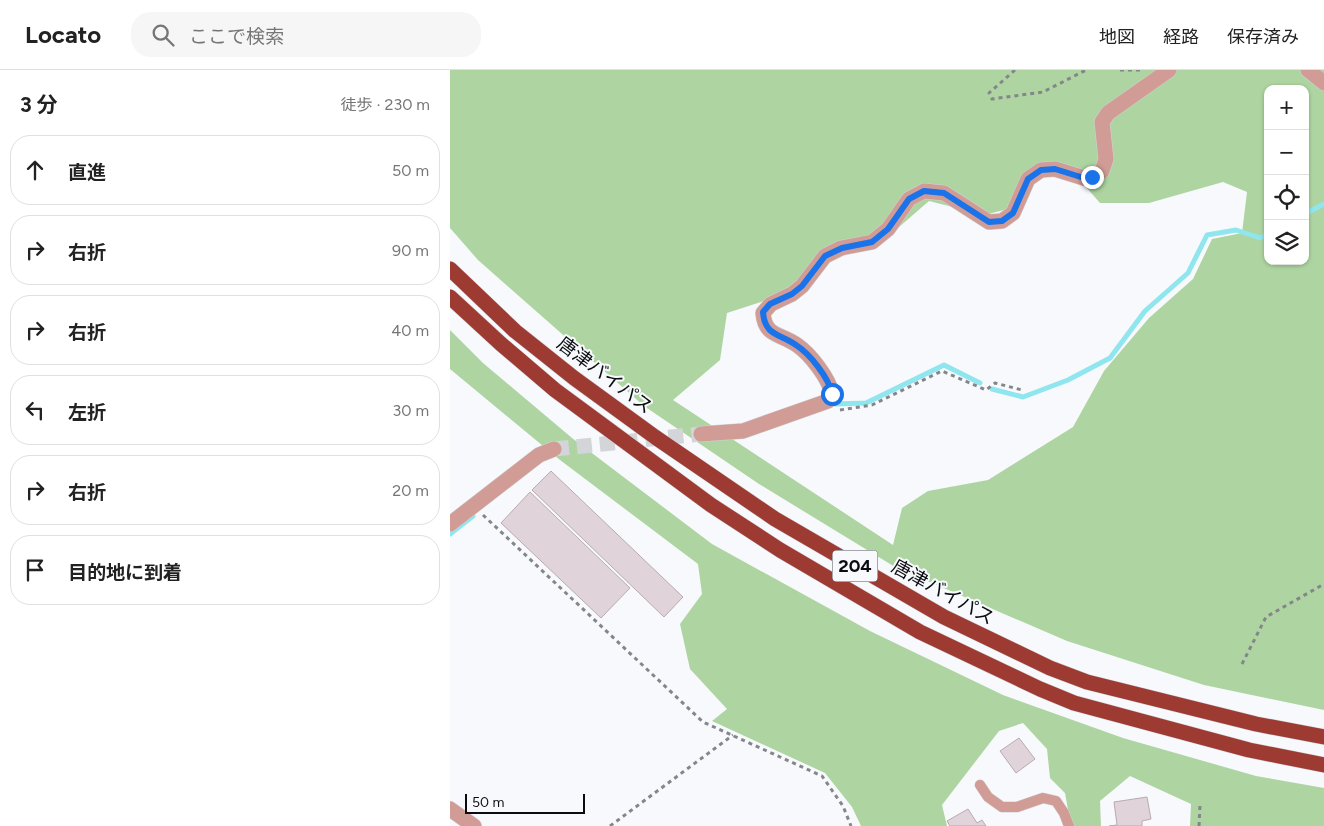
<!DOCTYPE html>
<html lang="ja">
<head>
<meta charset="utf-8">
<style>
	:root { --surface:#fff; --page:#f6f6f6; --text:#222; --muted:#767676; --line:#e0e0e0 }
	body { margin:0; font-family:Figtree,"Noto Sans JP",sans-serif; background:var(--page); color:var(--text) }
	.controls { position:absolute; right:15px; top:15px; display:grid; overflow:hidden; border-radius:10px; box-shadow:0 1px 4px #0004 }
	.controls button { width:45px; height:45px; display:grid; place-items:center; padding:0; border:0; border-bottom:1px solid var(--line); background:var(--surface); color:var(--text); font:25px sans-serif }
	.scale { position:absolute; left:15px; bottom:12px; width:120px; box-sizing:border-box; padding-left:5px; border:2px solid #0a0c0f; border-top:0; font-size:14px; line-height:18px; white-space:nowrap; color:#0a0c0f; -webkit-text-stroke:4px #f7f9fd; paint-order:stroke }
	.stop { position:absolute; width:15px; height:15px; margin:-11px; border:4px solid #1a73e8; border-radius:50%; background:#fff }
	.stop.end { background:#1a73e8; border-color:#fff; box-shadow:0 1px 5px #0008 }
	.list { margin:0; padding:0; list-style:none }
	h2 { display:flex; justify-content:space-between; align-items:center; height:65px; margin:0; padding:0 20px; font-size:21px }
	h2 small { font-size:16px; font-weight:400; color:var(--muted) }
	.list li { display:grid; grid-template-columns:32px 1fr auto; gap:15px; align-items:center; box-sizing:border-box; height:70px; margin:0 10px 10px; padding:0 10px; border:1px solid var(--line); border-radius:20px }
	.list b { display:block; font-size:19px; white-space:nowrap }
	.list em { font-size:16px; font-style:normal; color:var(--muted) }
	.icon { flex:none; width:28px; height:28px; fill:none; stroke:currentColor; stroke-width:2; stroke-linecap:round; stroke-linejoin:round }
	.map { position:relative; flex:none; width:874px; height:756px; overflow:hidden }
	header { display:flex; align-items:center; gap:30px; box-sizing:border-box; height:70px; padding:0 25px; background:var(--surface); border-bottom:1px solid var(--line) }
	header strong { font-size:24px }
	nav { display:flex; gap:28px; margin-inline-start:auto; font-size:18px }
	.search { width:350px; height:45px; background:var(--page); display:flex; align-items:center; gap:12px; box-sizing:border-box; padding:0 18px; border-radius:20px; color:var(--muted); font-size:19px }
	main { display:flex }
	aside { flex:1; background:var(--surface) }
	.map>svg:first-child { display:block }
	.green { fill:#aed5a1; fill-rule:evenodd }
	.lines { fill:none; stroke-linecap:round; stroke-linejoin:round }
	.stream { stroke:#90e6ee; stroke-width:5 }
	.building { fill:#e0d3d9; stroke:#b7abb0 }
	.minor-tunnel { stroke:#d3d5d9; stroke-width:15; stroke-dasharray:15 8; stroke-linecap:butt }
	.service-casing { stroke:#d1d3d7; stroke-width:11 }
	.minor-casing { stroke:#d1d3d7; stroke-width:16 }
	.trunk-casing { stroke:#d1d3d7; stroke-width:16 }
	.path { stroke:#848689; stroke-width:3; stroke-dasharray:4 4; stroke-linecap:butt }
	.service { stroke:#d19c95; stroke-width:10 }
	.minor { stroke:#d19c95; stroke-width:15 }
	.trunk { stroke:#9d3a32; stroke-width:15 }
	.route { stroke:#1a73e8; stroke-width:6 }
	.labels { text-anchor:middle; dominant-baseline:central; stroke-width:4; stroke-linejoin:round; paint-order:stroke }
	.shield { fill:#f7f9fd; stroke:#515356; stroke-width:1 }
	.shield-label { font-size:18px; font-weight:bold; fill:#0a0c0f }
	.street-label { font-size:19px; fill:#0a0c0f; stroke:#f7f9fd }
</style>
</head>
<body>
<header>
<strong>Locato</strong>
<div class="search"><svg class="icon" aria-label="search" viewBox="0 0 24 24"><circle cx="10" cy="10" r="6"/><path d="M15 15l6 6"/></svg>ここで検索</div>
<nav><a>地図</a><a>経路</a><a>保存済み</a></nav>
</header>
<main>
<aside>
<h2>3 分<small>徒歩 · 230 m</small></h2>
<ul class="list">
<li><svg class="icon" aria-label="ahead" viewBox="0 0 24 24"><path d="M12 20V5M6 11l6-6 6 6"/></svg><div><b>直進</b></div><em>50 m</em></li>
<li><svg class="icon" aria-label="right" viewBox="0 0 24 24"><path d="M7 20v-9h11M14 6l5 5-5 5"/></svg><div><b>右折</b></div><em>90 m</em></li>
<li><svg class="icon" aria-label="right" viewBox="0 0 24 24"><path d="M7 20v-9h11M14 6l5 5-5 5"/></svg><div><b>右折</b></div><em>40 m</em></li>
<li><svg class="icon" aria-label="left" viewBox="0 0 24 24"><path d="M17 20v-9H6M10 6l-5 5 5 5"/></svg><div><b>左折</b></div><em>30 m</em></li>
<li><svg class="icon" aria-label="right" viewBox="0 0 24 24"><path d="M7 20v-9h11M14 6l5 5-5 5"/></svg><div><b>右折</b></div><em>20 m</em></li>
<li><svg class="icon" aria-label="arrive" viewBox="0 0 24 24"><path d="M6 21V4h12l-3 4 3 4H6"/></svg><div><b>目的地に到着</b></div></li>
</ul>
</aside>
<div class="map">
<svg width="874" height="756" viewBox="0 0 874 756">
	<rect width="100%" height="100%" fill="#f7f9fd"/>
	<path class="green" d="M0,0h874v640l-120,-25 -137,-44 -172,-74 -136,-83 -115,-78 -166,-146 -28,-32zM818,19h37v172h-37zM584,99l61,13 -9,5 14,16h49l74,-21 24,10 -5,41 -30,6 -19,40 -44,39 -45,53 -31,56 -85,53 -60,11 -26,17 -9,37 -220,-145 47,-40 7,-47 71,-23 27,-31 51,-12 53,-46 55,14 28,-7z
		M0,260l33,33 89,75 140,106 158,87 133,64 120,43 133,38 68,12v38h-134l1,-22 -61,-28 -30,25 1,25h-30l-6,-33 -15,-15 -3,-29 -24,-26 -24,8 -57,74 5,21h-86l-9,-19 -27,-34 -113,-52 15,-12 -37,-40 -10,-45 22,-30 -4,-30 -138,-104 -110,-91z"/>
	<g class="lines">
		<path class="stream" d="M855,144l19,-10
			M542,319l31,8 45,-17 42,-22 35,-47 43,-38 19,-38 29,-5 24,8 8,-4
			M385,334l31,-1 78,-38 36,18
			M0,464l23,-18"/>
	</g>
	<path class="building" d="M101,401l132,126 -19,20 -132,-127z
		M80,422l100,96 -29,30 -100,-95z
		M569,668l16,21 -19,14 -16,-22z
		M697,727l4,22 -9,2v5h-33l8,-1 -3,-23z
		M518,739l9,14 5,-3 4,6h-36l-3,-5z"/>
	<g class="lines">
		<path class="minor-tunnel" d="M104,379l147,-15"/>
		<defs>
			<path id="service" d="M530,715l8,12 14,10h15l26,-9 13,3 8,12 5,13"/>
			<path id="minor" d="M858,0l16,13
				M251,364l42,-3 85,-30 4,-7c-3,-16 -22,-40 -35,-49 -17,-12 -32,-8 -34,-32l8,-9 21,-10 10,-8 23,-30 16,-8 31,-6 16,-13 21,-30 15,-8 20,2 45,29 13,-1 11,-8 15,-34 13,-9 14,-1 29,9 8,-1 10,-6 4,-12 -4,-37 6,-9 61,-43
				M0,454l89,-69 15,-6
				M0,739l24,17"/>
			<path id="trunk" d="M0,199l65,62 59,47 81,59 120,82 169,98 106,51 37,14 169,42 68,13
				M0,227l51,47 54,46 156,115 69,45 140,82 120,57 34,14 175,47 75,15"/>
		</defs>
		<use href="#service" class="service-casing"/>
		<use href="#minor" class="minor-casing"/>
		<use href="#trunk" class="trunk-casing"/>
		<path class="path" d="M565,0l-26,23 3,6 51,-7 43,-22
			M670,0h21
			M390,340l32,-5 70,-34 44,19 9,-7 27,7
			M33,445l220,207 119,54 21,30 8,20
			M792,594l24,-47 58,-33
			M160,756l123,-91
			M749,756l1,-21"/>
		<use href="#service" class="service"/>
		<use href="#minor" class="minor"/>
		<use href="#trunk" class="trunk"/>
	</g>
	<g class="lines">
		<path class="route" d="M382,324c-3,-16 -22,-40 -36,-49 -16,-12 -31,-8 -33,-33l7,-8 22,-10 10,-8 23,-30 17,-8 30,-6 16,-13 21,-30 15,-8 20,2 45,29 13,-1 11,-8 15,-34 13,-9 14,-1 29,9 8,-1"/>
	</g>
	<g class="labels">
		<rect class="shield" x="382.5" y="480.5" width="45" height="31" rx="4"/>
		<g class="shield-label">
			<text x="405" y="496">204</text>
		</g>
		<g class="street-label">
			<text transform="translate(155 305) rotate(37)">唐津バイパス</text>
			<text transform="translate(493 522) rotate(29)">唐津バイパス</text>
		</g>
	</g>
</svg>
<div class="controls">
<button>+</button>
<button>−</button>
<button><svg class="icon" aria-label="locate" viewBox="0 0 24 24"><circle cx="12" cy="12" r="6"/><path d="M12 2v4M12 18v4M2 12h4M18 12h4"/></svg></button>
<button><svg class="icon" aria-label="layers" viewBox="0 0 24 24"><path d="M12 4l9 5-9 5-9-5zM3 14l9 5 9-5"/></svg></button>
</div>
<div class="scale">50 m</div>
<div class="stop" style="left:382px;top:324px"></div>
<div class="stop end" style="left:642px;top:107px"></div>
</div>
</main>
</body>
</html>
